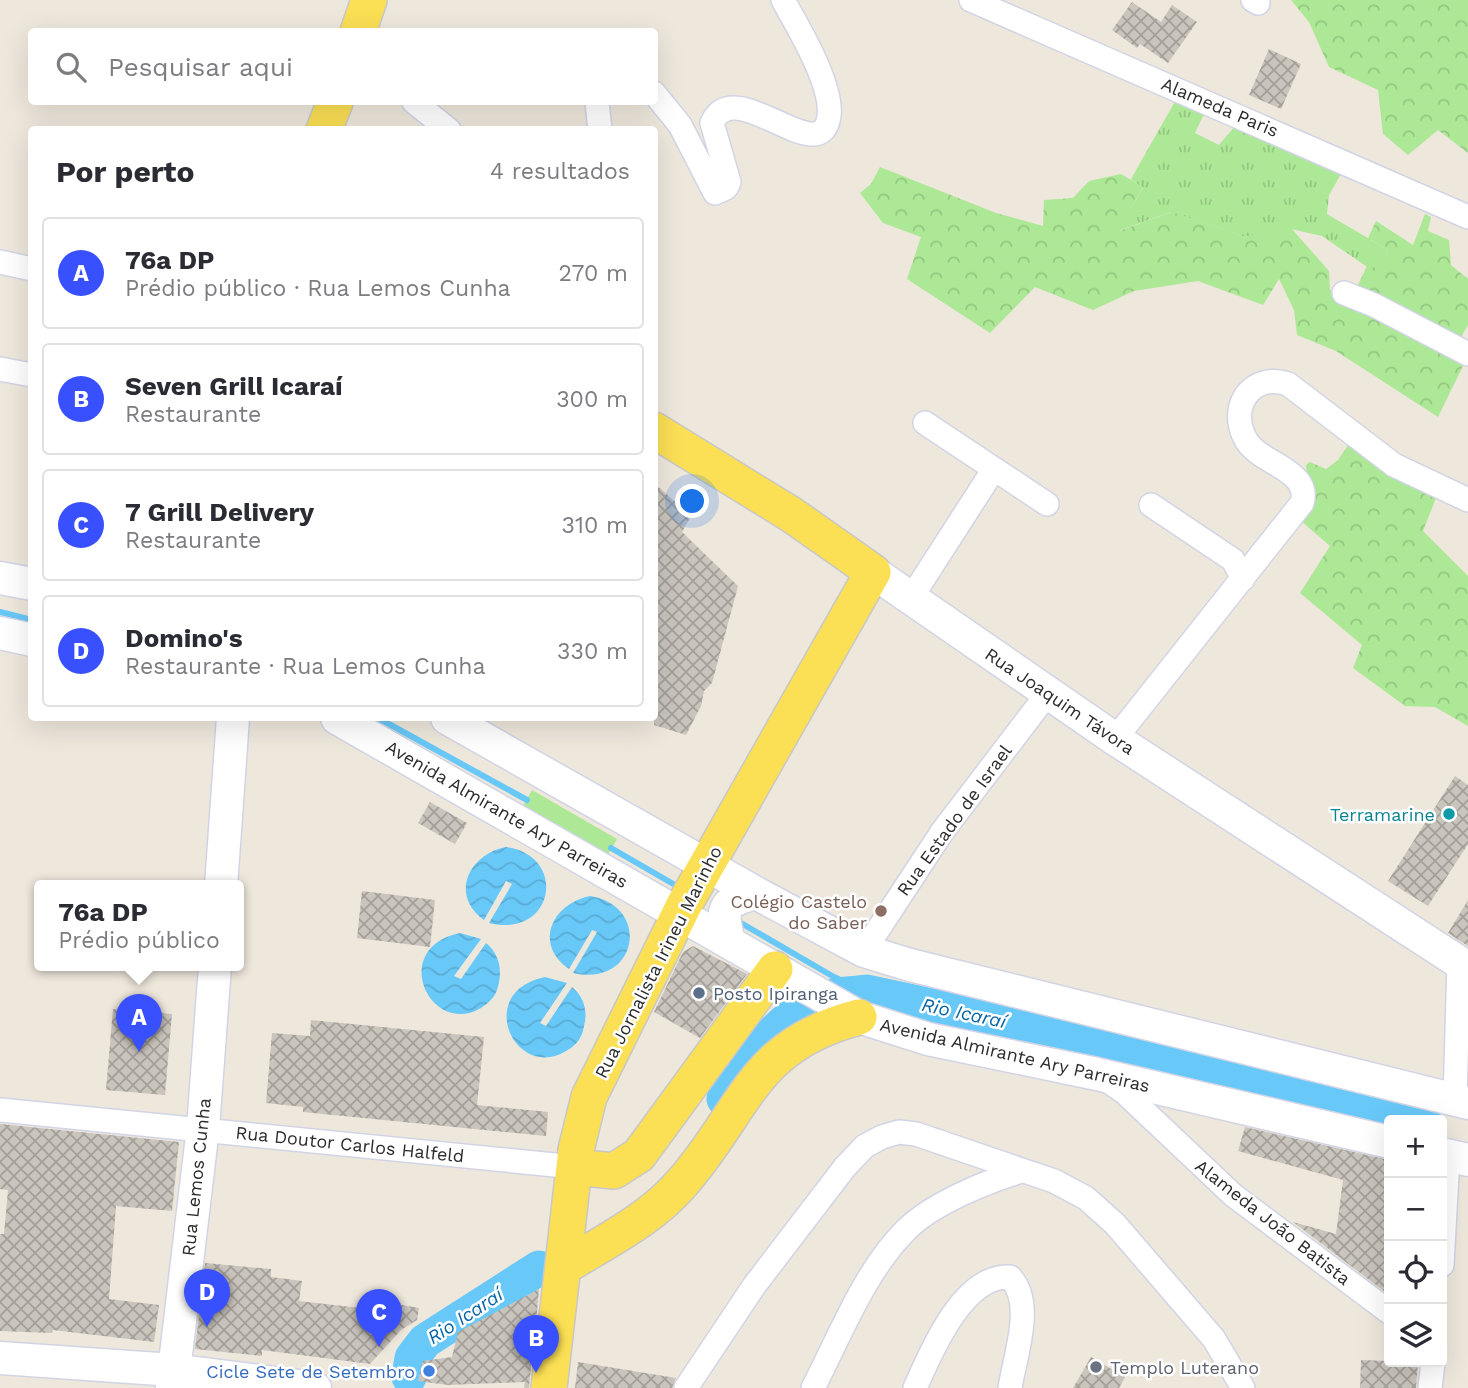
<!DOCTYPE html>
<html lang="pt">
<head>
<meta charset="utf-8">
<style>
	:root { --surface:#fff; --page:#f2f2f3; --text:#2b2b33; --muted:#7c7c81; --line:#e1e1e2; --accent:#3850ff }
	body { margin:0; font-family:"Work Sans",sans-serif; background:var(--page); color:var(--text) }
	.controls { position:absolute; right:21px; bottom:21px; display:grid; overflow:hidden; border-radius:7px; box-shadow:0 7px 28px #0002 }
	.controls button { width:63px; height:63px; display:grid; place-items:center; padding:0; border:0; border-bottom:2px solid var(--line); background:var(--surface); color:var(--text); font:35px sans-serif }
	.you { position:absolute; left:693px; top:502px; width:24px; height:24px; margin:-18px; border:5px solid #fff; border-radius:50%; background:#1a73e8; box-shadow:0 0 0 10px #1a73e833 }
	.badge { display:grid; place-items:center; width:46px; height:46px; border-radius:50%; background:var(--accent); color:#fff; font-size:23px; font-weight:700 }
	.pin { position:absolute; translate:-50% -58px; filter:drop-shadow(0 2px 4px #0008) }
	.pin::after { content:''; position:absolute; top:37px; width:24px; height:21px; background:inherit; clip-path:polygon(0 0,100% 0,50% 100%) }
	.popup { position:absolute; left:34px; top:880px; width:210px; height:91px; box-sizing:border-box; display:grid; place-content:center; border-radius:7px; background:var(--surface); filter:drop-shadow(0 2px 5px #0005); font-size:23px; white-space:nowrap; color:var(--muted) }
	.popup b { font-size:26px; color:var(--text) }
	.popup::after { content:''; position:absolute; left:50%; top:100%; margin-left:-14px; border:14px solid transparent; border-top-color:var(--surface) }
	.list { margin:0; padding:0; list-style:none }
	h2 { display:flex; justify-content:space-between; align-items:center; height:91px; margin:0; padding:0 28px; font-size:30px }
	h2 small { font-size:23px; font-weight:400; color:var(--muted) }
	.list li { display:grid; grid-template-columns:46px 1fr auto; gap:21px; align-items:center; box-sizing:border-box; height:112px; margin:0 14px 14px; padding:0 14px; border:2px solid var(--line); border-radius:7px }
	.list b { display:block; font-size:26px; white-space:nowrap }
	.list p { margin:0; font-size:23px; white-space:nowrap; color:var(--muted) }
	.list em { font-size:23px; font-style:normal; color:var(--muted) }
	.icon { flex:none; width:38px; height:38px; fill:none; stroke:currentColor; stroke-width:2; stroke-linecap:round; stroke-linejoin:round }
	.map { position:relative; flex:none; width:1468px; height:1388px; overflow:hidden }
	.search { position:absolute; background:var(--surface); box-shadow:0 7px 28px #0002; left:28px; top:28px; width:630px; height:77px; display:flex; align-items:center; gap:18px; box-sizing:border-box; padding:0 24px; border-radius:7px; color:var(--muted); font-size:26px }
	.panel { position:absolute; background:var(--surface); box-shadow:0 7px 28px #0002; left:28px; top:126px; width:630px; height:595px; border-radius:7px }
	.map>svg:first-child { display:block }
	.grass { fill:url(#grass-tufts) }
	.forest { fill:url(#forest-crowns) }
	.park { fill:#ace895 }
	.water { fill:url(#water-waves) }
	.lines { fill:none; stroke-linecap:round; stroke-linejoin:round }
	.stream { stroke:#68c8f7; stroke-width:6 }
	.river { stroke:#68c8f7; stroke-width:35 }
	.building { fill:url(#building-cross-hatch) }
	.street-casing { stroke:#d1d4e5; stroke-width:26 }
	.secondary-casing { stroke:#d1d4e5; stroke-width:35 }
	.primary-casing { stroke:#c8c8c8; stroke-width:38 }
	.street { stroke:#fff; stroke-width:23 }
	.secondary { stroke:#fff; stroke-width:32 }
	.primary { stroke:#fbdf54; stroke-width:35 }
	.culture-dot { fill:#0f9aa8; stroke:#fff; stroke-width:2.5 }
	.education-dot { fill:#8d6e63; stroke:#fff; stroke-width:2.5 }
	.service-dot { fill:#5c6f8a; stroke:#fff; stroke-width:2.5 }
	.worship-dot { fill:#6b7280; stroke:#fff; stroke-width:2.5 }
	.shop-dot { fill:#3f7fe0; stroke:#fff; stroke-width:2.5 }
	.labels { text-anchor:middle; dominant-baseline:central; stroke-width:5; stroke-linejoin:round; paint-order:stroke }
	.street-label { font-size:18px; fill:#2b2b2b; stroke:#fff }
	.culture-label { font-size:18px; fill:#0d838f; stroke:#fff; text-anchor:end }
	.education-label { font-size:18px; fill:#785e54; stroke:#fff; text-anchor:end }
	.service-label { font-size:18px; fill:#4e5e75; stroke:#fff; text-anchor:start }
	.worship-label { font-size:18px; fill:#5b616d; stroke:#fff; text-anchor:start }
	.shop-label { font-size:18px; fill:#366cbe; stroke:#fff; text-anchor:end }
	.water-label { font-size:19px; font-style:italic; fill:#0464a7; stroke:#fff }
</style>
</head>
<body>
<div class="map">
<svg width="1468" height="1388" viewBox="0 0 1468 1388">
	<defs>
		<pattern id="grass-tufts" width="24" height="20" patternUnits="userSpaceOnUse" patternTransform="scale(1.75)"><rect width="24" height="20" fill="#ace895"/><path d="M3 7l-1-3M5 7V3M7 7l1-3M15 17l-1-3M17 17v-4M19 17l1-3" fill="none" stroke="#94c781"/></pattern>
		<pattern id="forest-crowns" width="20" height="18" patternUnits="userSpaceOnUse" patternTransform="scale(1.75)"><rect width="20" height="18" fill="#ace895"/><path d="M2 6a3 3 0 1 1 6 0M12 15a3 3 0 1 1 6 0" fill="none" stroke="#94c781"/></pattern>
		<pattern id="water-waves" width="16" height="10" patternUnits="userSpaceOnUse" patternTransform="scale(1.75)"><rect width="16" height="10" fill="#68c8f7"/><path d="M0 5q4-4 8 0t8 0" fill="none" stroke="#5aacd4"/></pattern>
		<pattern id="building-cross-hatch" width="8" height="8" patternUnits="userSpaceOnUse" patternTransform="scale(1.75)"><rect width="8" height="8" fill="#c9c4bc"/><path d="M0 0l8 8M0 8l8-8" fill="none" stroke="#a39f99"/></pattern>
	</defs>
	<rect width="100%" height="100%" fill="#eee7dc"/>
	<path class="grass" d="M1177,98l28,14 -10,21 24,12 16,-19 106,48 -12,21 -2,19 61,36 -12,23 -54,-37 -31,-7 -46,8 -74,-25 -53,19 25,-43 -12,-9z"/>
	<path class="forest" d="M1291,0h177v153l-30,-23 -30,25 -25,-21 -5,-44 -49,-23 -20,-45z
		M880,167l116,46 47,13 1,-26 29,-2 16,-17 32,-7 22,13 -24,44 53,-19 73,25 46,-9 38,43 1,19 16,12 37,12 80,52 -25,51 -102,-66 -39,-16 -3,-25 -15,-31 -16,26 -65,-24 -64,10 -41,19 -58,-23 -45,46 -83,-54 14,-42 -38,-14 -23,-30 11,-9z
		M1425,214l6,3 -3,14 21,9 2,25 17,14v46l-10,17 -103,-51 12,-25 9,6 12,-22 -20,-12 8,-17 37,24z
		M1353,438l40,37 43,23 -13,33 45,45v150l-33,-19 -30,-1 -52,-38 9,-23 -62,-52 30,-47 -38,-33 16,-25 -2,-23 4,-3 16,7 12,-9z"/>
	<path class="park" d="M532,790l85,49 -11,19 -85,-48z"/>
	<path class="water" d="M506,847c63,9 48,92 -17,76l23,-39 -6,-3 -22,39c-35,-25 -15,-66 22,-73z
		M590,896c62,10 48,92 -17,77l24,-41 -5,-2 -23,39c-36,-25 -17,-65 21,-73z
		M460,933l21,6 -27,37 7,3 25,-36c12,10 16,24 13,39 -2,12 -7,19 -18,26 -51,30 -93,-60 -21,-75z
		M545,977l22,6 -27,40 6,3 26,-39c12,10 16,24 12,39 -2,12 -7,19 -18,25 -51,31 -93,-59 -21,-74z"/>
	<g class="lines">
		<path class="stream" d="M0,612l32,8
			M378,718l149,82
			M611,848l71,41
			M734,919l100,58 33,15"/>
		<path class="river" d="M724,1099c28,-40 55,-88 105,-102 12,-4 26,-3 38,-5l243,52 314,76
			M409,1377l3,-19 13,-17 114,-73"/>
	</g>
	<path class="building" d="M1132,2l29,20 11,-17 25,17 -29,41 -28,-19 -3,4 -25,-18z
		M1269,49l32,15 -20,45 -32,-14z
		M654,483l37,33 -9,16 56,54 -26,97 -8,8 -3,15 -15,29 -32,-10z
		M1455,776l13,9v59l-40,62 -40,-25z
		M430,802l37,21 -12,21 -37,-21z
		M362,891l73,9 -5,47 -73,-9z
		M1468,900v46l-20,-13z
		M693,946l54,28 -47,64 -46,-26 29,-60z
		M113,1009l59,5 -7,81 -59,-5z
		M311,1020l173,17 -7,68 71,7 -2,24 -243,-24v-5l-37,-4 6,-70 38,3z
		M0,1124l179,18 -7,69 -56,-5 -7,93 50,6 -5,37 -101,-12 -1,3 -52,-2v-97h4l4,-44 -8,-1z
		M1245,1127l144,33v135l-96,-73 43,12 7,-54 -105,-29z
		M205,1263l66,6v8l31,4 -3,20 79,9 1,-9 40,7 -2,12 -16,10 -31,34 -108,-14v6l-67,-7z
		M539,1289l-3,34 -14,-1 -1,32 11,2 -3,32h-5l1,-6 -77,3 -30,-4 5,-20 29,-4 6,-25z
		M1091,1357l34,20 -6,11h-46z
		M1361,1360l57,2 -2,26h-56z
		M578,1362l98,16 -4,10h-97z"/>
	<g class="lines">
		<defs>
			<path id="street" d="M971,0l497,217
				M1253,0l5,3
				M654,93l26,32 35,68 11,-5 3,-6 -17,-59c23,-51 109,50 117,-7 4,-31 -31,-89 -46,-116
				M414,102l35,28
				M597,102l3,28
				M0,262l32,7
				M1344,293l30,12 94,49
				M0,369l32,6
				M925,423l122,81
				M1151,505l82,55 10,19
				M911,598l83,-129
				M1115,739l187,-236c10,-34 -45,-39 -57,-65 -17,-33 8,-66 43,-54l106,81 74,35
				M864,951l78,-119 106,-139
				M1105,1079l19,13 109,103 156,117
				M1455,1100l4,-137
				M0,1110l575,57
				M1442,1265l6,-110
				M686,1388l68,-102 91,-119 20,-21 17,-9 17,-5 17,2 138,47 32,17 29,26 99,115 29,49
				M813,1388c27,-52 51,-116 93,-158 26,-26 81,-49 116,-59
				M915,1388c16,-36 48,-114 95,-111 25,26 5,78 0,111
				M1430,1388l3,-26"/>
			<path id="secondary" d="M873,572l242,167 353,229
				M0,578l32,6
				M0,633l32,7
				M337,718l522,299 69,22 169,35 292,68
				M447,718l309,175 108,58 46,14 558,138
				M221,886l12,-168
				M729,942c-8,-33 -8,-40 27,-49
				M1442,1154l26,6
				M0,1358l173,12 142,18
				M172,1388l31,-260 12,-162"/>
			<path id="primary" d="M358,32l11,-32
				M324,130l11,-28
				M575,1167l39,4 25,-16 136,-186
				M564,1267c40,-25 86,-47 117,-83 65,-73 69,-139 178,-167
				M549,1388l27,-238 13,-53 95,-192 189,-333 -81,-57 -138,-85"/>
		</defs>
		<use href="#street" class="street-casing"/>
		<use href="#secondary" class="secondary-casing"/>
		<use href="#primary" class="primary-casing"/>
		<use href="#street" class="street"/>
		<use href="#secondary" class="secondary"/>
		<use href="#primary" class="primary"/>
	</g>
	<circle class="culture-dot" cx="1449" cy="814" r="7"/>
	<circle class="education-dot" cx="881" cy="911" r="7"/>
	<circle class="service-dot" cx="699" cy="993" r="7"/>
	<circle class="worship-dot" cx="1096" cy="1367" r="7"/>
	<circle class="shop-dot" cx="429" cy="1371" r="7"/>
	<g class="labels">
		<g class="street-label">
			<text transform="translate(1220 107) rotate(23)">Alameda Paris</text>
			<text transform="translate(1060 701) rotate(34)">Rua Joaquim Távora</text>
			<text transform="translate(507 814) rotate(30)">Avenida Almirante Ary Parreiras</text>
			<text transform="translate(954 820) rotate(-54)">Rua Estado de Israel</text>
			<text transform="translate(658 962) rotate(-63)">Rua Jornalista Irineu Marinho</text>
			<text transform="translate(1015 1055) rotate(13)">Avenida Almirante Ary Parreiras</text>
			<text transform="translate(350 1144) rotate(6)">Rua Doutor Carlos Halfeld</text>
			<text transform="translate(196 1177) rotate(-84)">Rua Lemos Cunha</text>
			<text transform="translate(1273 1222) rotate(38)">Alameda João Batista</text>
		</g>
		<g class="culture-label">
			<text x="1435" y="814">Terramarine</text>
		</g>
		<g class="education-label">
			<text x="867" y="901">Colégio Castelo<tspan x="867" dy="21">do Saber</tspan></text>
		</g>
		<g class="service-label">
			<text x="713" y="993">Posto Ipiranga</text>
		</g>
		<g class="worship-label">
			<text x="1110" y="1367">Templo Luterano</text>
		</g>
		<g class="shop-label">
			<text x="415" y="1371">Cicle Sete de Setembro</text>
		</g>
		<g class="water-label">
			<text transform="translate(964 1013) rotate(12)">Rio Icaraí</text>
			<text transform="translate(465 1316) rotate(-33)">Rio Icaraí</text>
		</g>
	</g>
</svg>
<div class="controls">
<button>+</button>
<button>−</button>
<button><svg class="icon" aria-label="locate" viewBox="0 0 24 24"><circle cx="12" cy="12" r="6"/><path d="M12 2v4M12 18v4M2 12h4M18 12h4"/></svg></button>
<button><svg class="icon" aria-label="layers" viewBox="0 0 24 24"><path d="M12 4l9 5-9 5-9-5zM3 14l9 5 9-5"/></svg></button>
</div>
<div class="you"></div>
<div class="pin badge" style="left:139px;top:1052px">A</div>
<div class="popup"><b>76a DP</b>Prédio público</div>
<div class="pin badge" style="left:536px;top:1373px">B</div>
<div class="pin badge" style="left:379px;top:1347px">C</div>
<div class="pin badge" style="left:207px;top:1327px">D</div>
<div class="search"><svg class="icon" aria-label="search" viewBox="0 0 24 24"><circle cx="10" cy="10" r="6"/><path d="M15 15l6 6"/></svg>Pesquisar aqui</div>
<section class="panel">
<h2>Por perto<small>4 resultados</small></h2>
<ul class="list">
<li><span class="badge">A</span><div><b>76a DP</b><p>Prédio público · Rua Lemos Cunha</p></div><em>270 m</em></li>
<li><span class="badge">B</span><div><b>Seven Grill Icaraí</b><p>Restaurante</p></div><em>300 m</em></li>
<li><span class="badge">C</span><div><b>7 Grill Delivery</b><p>Restaurante</p></div><em>310 m</em></li>
<li><span class="badge">D</span><div><b>Domino's</b><p>Restaurante · Rua Lemos Cunha</p></div><em>330 m</em></li>
</ul>
</section>
</div>
</body>
</html>
